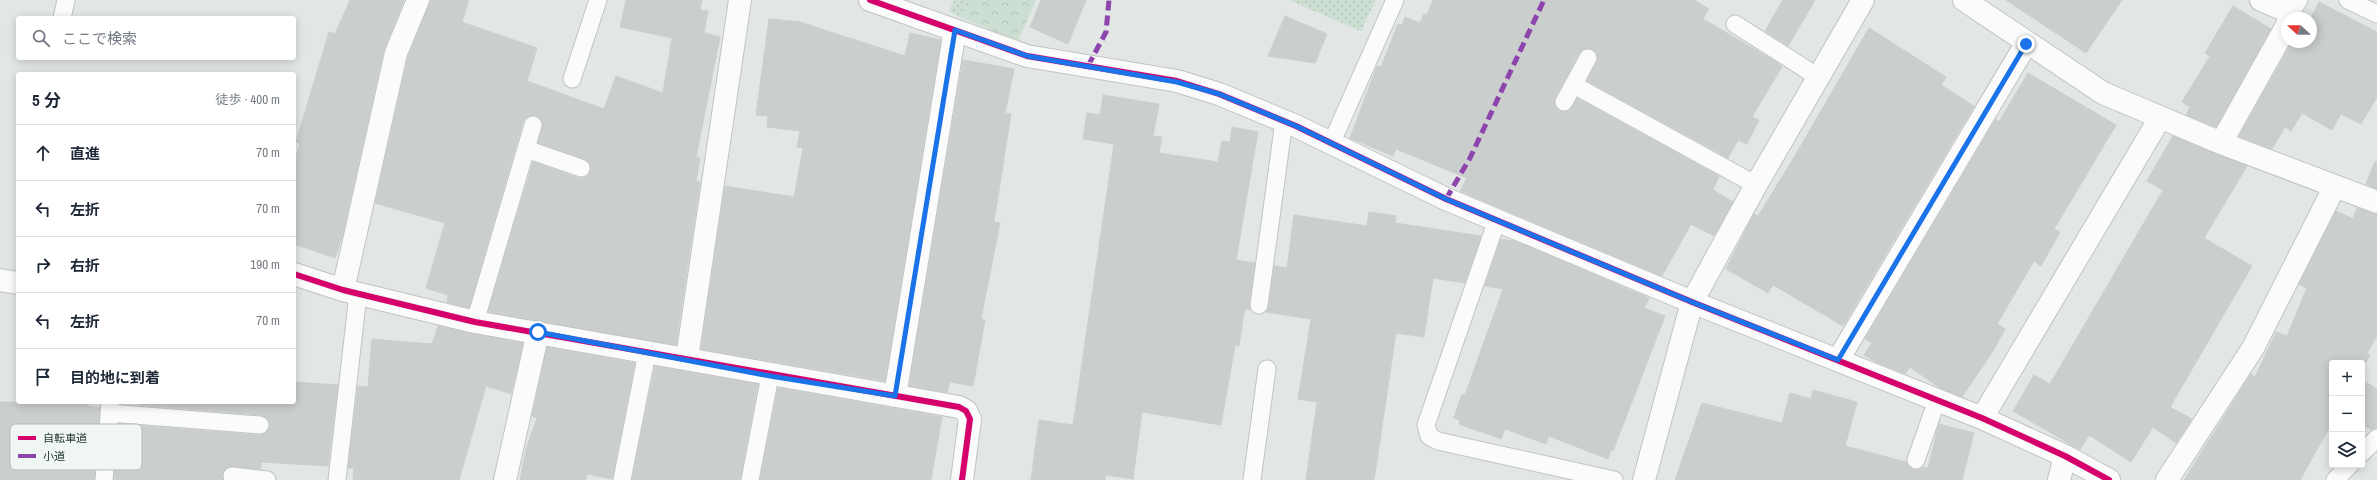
<!DOCTYPE html>
<html lang="ja">
<head>
<meta charset="utf-8">
<style>
	:root { --surface:#fff; --page:#f6f6f7; --text:#1f2937; --muted:#747a83; --line:#e0e1e3 }
	body { margin:0; font-family:"Archivo Narrow","Noto Sans JP",sans-serif; background:var(--page); color:var(--text) }
	.controls { position:absolute; right:12px; bottom:12px; display:grid; overflow:hidden; border-radius:4px; box-shadow:0 2px 10px #0003 }
	.controls button { width:36px; height:36px; display:grid; place-items:center; padding:0; border:0; border-bottom:1px solid var(--line); background:var(--surface); color:var(--text); font:20px sans-serif }
	.compass { position:absolute; left:2281px; top:12px; width:36px; height:36px; border-radius:50%; background:var(--surface); box-shadow:0 2px 10px #0003; rotate:291deg }
	.stop { position:absolute; width:12px; height:12px; margin:-9px; border:3px solid #1a73e8; border-radius:50%; background:#fff }
	.stop.end { background:#1a73e8; border-color:#fff; box-shadow:0 1px 4px #0008 }
	.list { margin:0; padding:0; list-style:none }
	h2 { display:flex; justify-content:space-between; align-items:center; height:52px; margin:0; padding:0 16px; font-size:17px }
	h2 small { font-size:13px; font-weight:400; color:var(--muted) }
	.list li { display:grid; grid-template-columns:26px 1fr auto; gap:12px; align-items:center; box-sizing:border-box; height:56px; padding:0 16px; border-top:1px solid var(--line) }
	.list b { display:block; font-size:15px; white-space:nowrap }
	.list em { font-size:13px; font-style:normal; color:var(--muted) }
	.icon { flex:none; width:22px; height:22px; fill:none; stroke:currentColor; stroke-width:2; stroke-linecap:round; stroke-linejoin:round }
	.map { position:relative; flex:none; width:2377px; height:480px; overflow:hidden }
	.search { position:absolute; background:var(--surface); box-shadow:0 2px 10px #0003; left:16px; top:16px; width:280px; height:44px; display:flex; align-items:center; gap:10px; box-sizing:border-box; padding:0 14px; border-radius:4px; color:var(--muted); font-size:15px }
	.panel { position:absolute; background:var(--surface); box-shadow:0 2px 10px #0003; left:16px; top:72px; width:280px; height:332px; border-radius:4px }
	.map>svg:first-child { display:block }
	.grass { fill:url(#grass-dots) }
	.park { fill:url(#park-crowns) }
	.building { fill:#cacecc; stroke:#cbd0ce }
	.lines { fill:none; stroke-linecap:round; stroke-linejoin:round }
	.service-casing { stroke:#bfc4c2; stroke-width:19 }
	.minor-casing { stroke:#bfc4c2; stroke-width:24 }
	.service { stroke:#fbfbfb; stroke-width:17 }
	.minor { stroke:#fbfbfb; stroke-width:22 }
	.quiet { stroke:#8e44ad; stroke-width:5; stroke-dasharray:10 5; stroke-linecap:butt }
	.cycleway-casing { stroke:#f0f6f3; stroke-width:8 }
	.cycleway { stroke:#d6006c; stroke-width:6 }
	.route { stroke:#1a73e8; stroke-width:5 }
	.key { fill:#f0f6f3; stroke:#b2bdb9; stroke-width:1 }
	.key-label { font-size:11px; fill:#223832 }
</style>
</head>
<body>
<div class="map">
<svg width="2377" height="480" viewBox="0 0 2377 480">
	<defs>
		<pattern id="grass-dots" width="8" height="8" patternUnits="userSpaceOnUse"><rect width="8" height="8" fill="#cddfd2"/><path d="M2 2h.1M6 6h.1" fill="none" stroke="#b0c0b5" stroke-width="1.8" stroke-linecap="round"/></pattern>
		<pattern id="park-crowns" width="20" height="18" patternUnits="userSpaceOnUse"><rect width="20" height="18" fill="#cddfd2"/><path d="M2 6a3 3 0 1 1 6 0M12 15a3 3 0 1 1 6 0" fill="none" stroke="#b0c0b5"/></pattern>
	</defs>
	<rect width="100%" height="100%" fill="#e2e7e5"/>
	<path class="grass" d="M954,0h14l-8,17 -11,-6z
		M1289,0h87l-15,31z"/>
	<path class="park" d="M968,0h68l-18,41 -58,-24z"/>
	<path class="building" d="M350,0h54l-20,50 -42,187 -7,21 -41,-14v-81l6,-20 -4,-1 33,-110 6,2z
		M430,0h39l-7,22 75,26 -10,33 77,28 12,-33 47,17 9,-55 -52,-11 6,-27h76l-2,10 8,1 -4,22 16,4 -24,120 4,1 -4,23 4,1 -24,163 -188,-33 45,-150 45,16 9,-2 4,-5 -2,-9 -4,-3 -47,-16 5,-20 -8,-8 -9,3 -3,4 -54,186 -22,-6 1,-7 -22,-7 19,-65 -70,-20 33,-146z
		M1041,0h45l-18,44 -38,-17z
		M1433,0h261l15,9 -6,10 75,44 4,4 -30,50 7,3 -12,24 -9,-4 -10,18 -141,-77 11,-23 -6,-9h-9l-4,4 -24,45v9l5,4 10,-1 7,-12 142,78 -6,14 20,12 -19,34 -23,-12 -29,52 -202,-85 7,-13 -71,-29 -3,7 -43,-18 27,-72 4,1 17,-43 4,1 3,-8 15,6 4,-9 3,1z
		M1783,0h32l-27,46 -23,-15z
		M2006,0h116l-36,53z
		M2319,2l58,30v65l-16,27 -20,-10 -9,16 -30,-17 -11,18 -6,-4 -13,22 -33,-13 53,-94 6,3 1,-3h12v-24z
		M2233,6l38,23 -55,98 -30,-12 4,-8 -8,-5 28,-46 -5,-3z
		M1285,16l42,18 -12,29 -47,-7z
		M769,19l31,3 105,34 5,-23 31,7 -56,341 -184,-32 24,-163 69,11 9,-49 -6,-1 3,-16 -33,-4 1,-11 -12,-1z
		M1869,28l77,49 -5,8 33,21 -131,220 -70,-41 -5,8 -42,-24 28,-55 4,2 38,-62z
		M963,60l51,9 -9,44 6,1 -17,108 6,1 -19,96 4,1 -12,66 -23,-4 -3,10 -38,-6z
		M2028,73l88,52 -62,104 6,3 -19,34 -7,-5 -37,63 8,5 -12,22 -31,46 -22,-9 -30,-21 -5,7 -31,-13 -10,-6 8,-12 -7,-4 131,-220 3,3z
		M1103,95l56,9 -6,32 9,1 -3,16 59,9 4,-21 8,1 2,-15 26,5 -22,128 19,3 -6,41 1,6 -4,-1 -2,4 -5,33 -4,-1 -14,80 -79,-13 -9,67 -28,-4v5h-74l8,-60 34,5 41,-281 -31,-5 4,-26 13,2z
		M2173,136l74,30 -43,72 48,28 -82,141 22,12 -16,24 -23,-16 -22,35 -42,-27 -9,15 -67,-39 21,-36 16,9 113,-194 -16,-9z
		M2375,161l2,1v27l-11,-5z
		M2357,208l20,6v122l-10,17 3,2 -8,14v-6h-30v60l-32,57h-116l67,-106 4,3 21,-45 11,4 20,-48 -8,-4 37,-73 17,8z
		M1369,212l27,4 -1,7 86,13 -16,47 -32,-5 -9,59 -28,-4 -22,147h-68l11,-78 -19,-3 13,-80 -45,-7 3,-6 5,-40 13,2 7,-53 73,11z
		M1501,239l14,2 134,57 -5,10 21,8 -52,135 -2,-1 -3,9 -59,-23 -3,8 -41,-15 -4,10 -42,-15 1,-4 -6,-2 8,-24 3,1 38,-106 -18,-3z
		M438,326l85,17 -12,51 -25,-8 -27,94h-106l1,-12h-6l10,-82 10,1 4,-48 60,5z
		M547,347l88,16 -23,116 -25,-5 -1,6h-66l6,-31 11,-31 -5,-2z
		M655,366l103,18 -18,96h-108z
		M2362,380l15,9v39l-5,2 -10,-6z
		M294,382l44,3 -10,81 -67,-4v7l-33,-2 -6,7 1,6h-109l4,-56 141,11 6,-1 5,-8 -1,-6 -8,-5 -122,-10v-3h155z
		M778,388l164,29 -11,63h-171z
		M1813,390l44,12 -12,44 61,16 7,8 10,-3 5,1 11,-44 35,9 -12,47h-287l27,-77 80,20 8,-30 21,6z
		M0,402h88v4l12,2 -6,72h-94z"/>
	<g class="lines">
		<defs>
			<path id="service" d="M2348,0l29,14
				M2289,15l10,-15
				M62,18l4,-18
				M1735,24l83,53
				M572,79l26,-79
				M1574,85l182,100
				M1564,102l24,-44
				M1331,144l64,-144
				M526,149l55,19
				M1497,220l-71,205 3,11 9,5 176,39
				M1259,305l25,-184
				M475,322l58,-197
				M109,413l151,12
				M2362,453l15,-15
				M1916,460l21,-60
				M232,476l35,4
				M104,480l6,-78
				M337,480l21,-186
				M622,480l25,-127
				M750,480l20,-104
				M1252,480l15,-111
				M2335,480l15,-15"/>
			<path id="minor" d="M870,0l157,56 150,25 42,13 77,32 150,73 246,103 290,116 83,38 44,24
				M1964,0l139,93 118,50 156,59
				M2261,0l21,9 7,6v3
				M2221,143l66,-118
				M294,274l49,16 132,32 484,85 7,4 4,8 -8,61
				M0,280l18,3
				M343,290l53,-237 22,-53
				M687,358l53,-358
				M1838,360l188,-316
				M895,396l60,-366
				M1982,418l178,-300
				M505,480l33,-148
				M1644,480l48,-178 64,-117 107,-185
				M2059,480l6,-24
				M2167,480l86,-132 82,-162"/>
		</defs>
		<use href="#service" class="service-casing"/>
		<use href="#minor" class="minor-casing"/>
		<use href="#service" class="service"/>
		<use href="#minor" class="minor"/>
		<path class="quiet" d="M1088,66l18,-34 3,-32
			M1446,199l24,-41 74,-158"/>
		<defs>
			<path id="cycleway" d="M870,0l157,56 150,25 42,13 77,32 150,73 246,103 290,116 83,38 44,24
				M294,274l49,16 132,32 484,85 7,4 4,8 -8,61"/>
		</defs>
		<use href="#cycleway" class="cycleway-casing"/>
		<use href="#cycleway" class="cycleway"/>
	</g>
	<g class="lines">
		<path class="route" d="M538,332l232,44 125,20 60,-366 72,26 150,26 42,12 77,32 150,73 246,103 146,58 188,-316"/>
	</g>
	<rect x="10" y="424" width="132" height="46" rx="6" class="key"/>
	<rect x="18" y="436" width="18" height="4" fill="#d6006c"/>
	<rect x="18" y="454" width="18" height="4" fill="#8e44ad"/>
	<g class="key-label">
		<text x="43" y="442">自転車道</text>
		<text x="43" y="460">小道</text>
	</g>
</svg>
<div class="controls">
<button>+</button>
<button>−</button>
<button><svg class="icon" aria-label="layers" viewBox="0 0 24 24"><path d="M12 4l9 5-9 5-9-5zM3 14l9 5 9-5"/></svg></button>
</div>
<svg class="compass" viewBox="-18 -18 36 36"><path d="M0-13l5 13h-10z" fill="#e53935"/><path d="M0 13l5-13h-10z" fill="#747a83"/></svg>
<div class="stop" style="left:538px;top:332px"></div>
<div class="stop end" style="left:2026px;top:44px"></div>
<div class="search"><svg class="icon" aria-label="search" viewBox="0 0 24 24"><circle cx="10" cy="10" r="6"/><path d="M15 15l6 6"/></svg>ここで検索</div>
<section class="panel">
<h2>5 分<small>徒歩 · 400 m</small></h2>
<ul class="list">
<li><svg class="icon" aria-label="ahead" viewBox="0 0 24 24"><path d="M12 20V5M6 11l6-6 6 6"/></svg><div><b>直進</b></div><em>70 m</em></li>
<li><svg class="icon" aria-label="left" viewBox="0 0 24 24"><path d="M17 20v-9H6M10 6l-5 5 5 5"/></svg><div><b>左折</b></div><em>70 m</em></li>
<li><svg class="icon" aria-label="right" viewBox="0 0 24 24"><path d="M7 20v-9h11M14 6l5 5-5 5"/></svg><div><b>右折</b></div><em>190 m</em></li>
<li><svg class="icon" aria-label="left" viewBox="0 0 24 24"><path d="M17 20v-9H6M10 6l-5 5 5 5"/></svg><div><b>左折</b></div><em>70 m</em></li>
<li><svg class="icon" aria-label="arrive" viewBox="0 0 24 24"><path d="M6 21V4h12l-3 4 3 4H6"/></svg><div><b>目的地に到着</b></div></li>
</ul>
</section>
</div>
</body>
</html>
